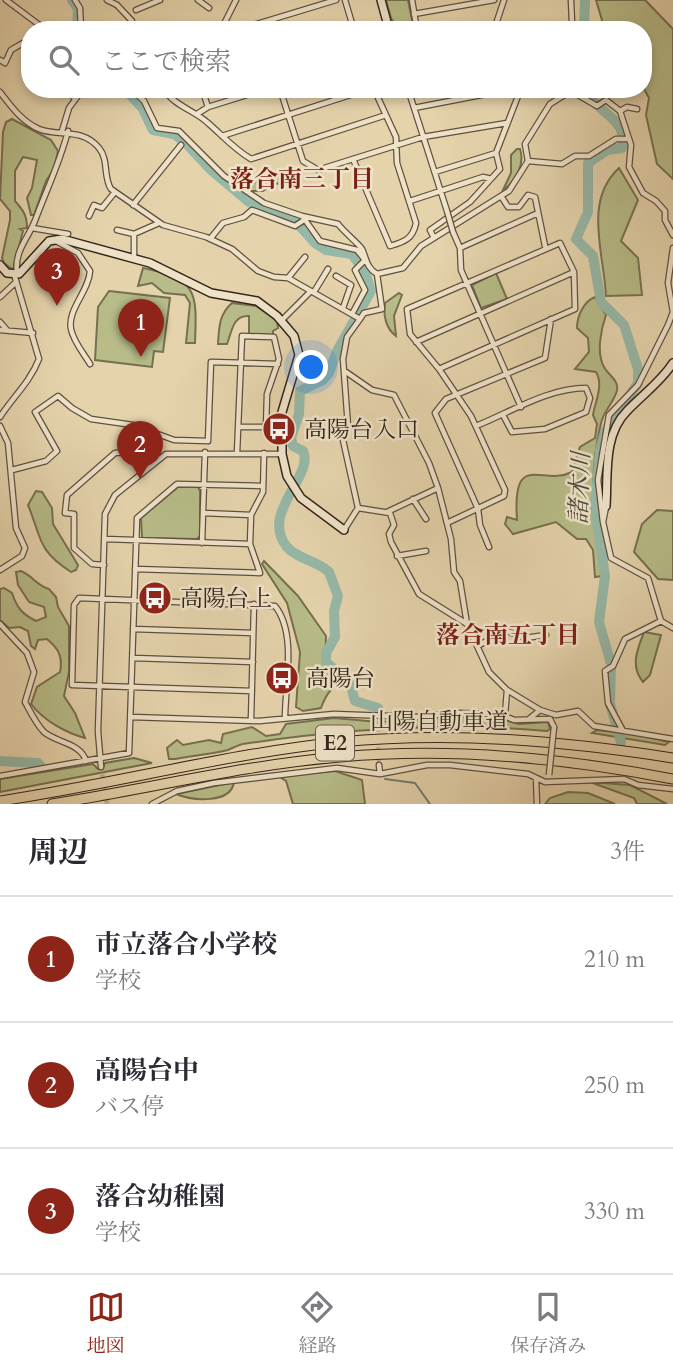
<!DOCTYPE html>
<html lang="ja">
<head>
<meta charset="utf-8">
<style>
	:root { --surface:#fff; --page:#f7f7f7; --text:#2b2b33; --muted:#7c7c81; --line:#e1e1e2; --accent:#8f2418 }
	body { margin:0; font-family:Cardo,"Noto Serif JP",serif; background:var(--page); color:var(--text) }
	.you { position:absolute; left:312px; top:368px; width:24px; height:24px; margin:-18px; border:5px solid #fff; border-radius:50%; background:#1a73e8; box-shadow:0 0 0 10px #1a73e833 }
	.badge { display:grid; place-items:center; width:46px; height:46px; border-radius:50%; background:var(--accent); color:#fff; font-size:23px; font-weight:700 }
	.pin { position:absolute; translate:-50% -58px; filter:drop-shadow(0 2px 4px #0008) }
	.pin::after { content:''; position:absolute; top:37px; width:24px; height:21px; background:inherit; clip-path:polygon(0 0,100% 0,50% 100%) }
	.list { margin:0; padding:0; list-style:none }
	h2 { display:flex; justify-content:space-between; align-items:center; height:91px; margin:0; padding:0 28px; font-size:30px }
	h2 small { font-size:23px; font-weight:400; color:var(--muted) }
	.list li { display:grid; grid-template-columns:46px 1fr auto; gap:21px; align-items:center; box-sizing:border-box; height:126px; padding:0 28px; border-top:2px solid var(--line) }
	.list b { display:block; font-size:26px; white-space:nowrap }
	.list p { margin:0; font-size:23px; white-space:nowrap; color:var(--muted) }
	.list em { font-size:23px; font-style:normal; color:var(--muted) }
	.icon { flex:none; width:38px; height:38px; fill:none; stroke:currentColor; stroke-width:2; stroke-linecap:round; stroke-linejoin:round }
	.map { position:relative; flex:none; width:673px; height:804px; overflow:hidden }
	.search { position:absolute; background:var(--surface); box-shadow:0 4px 10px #0003; left:21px; right:21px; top:21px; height:77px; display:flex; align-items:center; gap:18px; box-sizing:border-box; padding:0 24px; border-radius:28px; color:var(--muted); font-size:26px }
	.sheet { height:469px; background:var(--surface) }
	nav { display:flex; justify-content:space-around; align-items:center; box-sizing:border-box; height:98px; border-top:2px solid var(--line); background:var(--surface); font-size:19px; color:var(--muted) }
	nav a { display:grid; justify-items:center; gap:4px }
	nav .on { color:var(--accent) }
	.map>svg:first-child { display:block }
	.green { fill:#b7bc88; stroke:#767050; stroke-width:2 }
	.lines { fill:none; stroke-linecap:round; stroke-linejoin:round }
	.stream { stroke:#6f7d6e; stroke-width:2 }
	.river { stroke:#96b8a7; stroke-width:10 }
	.street-tunnel { stroke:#c2b08f; stroke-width:4.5; stroke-dasharray:4.5 2; stroke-linecap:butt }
	.street-casing { stroke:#60503e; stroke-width:7 }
	.secondary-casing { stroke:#342519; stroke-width:10 }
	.highway-casing { stroke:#342519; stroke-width:11 }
	.street { stroke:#eee2c9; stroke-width:4.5 }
	.secondary { stroke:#eee2c9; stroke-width:7 }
	.highway { stroke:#e5d3ac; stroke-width:9 }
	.street-bridge-casing { stroke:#60503e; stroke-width:7; stroke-linecap:butt }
	.street-bridge { stroke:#eee2c9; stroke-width:4.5 }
	.labels { text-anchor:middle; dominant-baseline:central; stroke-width:5; stroke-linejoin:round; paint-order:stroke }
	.shield { fill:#eee2c9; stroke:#6c5e4e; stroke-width:2 }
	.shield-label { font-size:21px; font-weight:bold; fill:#342519 }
	.poi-label { font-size:23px; fill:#342519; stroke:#eee2c9; text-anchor:start }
	.street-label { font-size:23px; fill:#342519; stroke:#eee2c9 }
	.neighbourhood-label { font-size:24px; font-weight:bold; fill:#7a1f14; stroke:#eee2c9 }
	.water-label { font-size:24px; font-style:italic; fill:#4c4a3c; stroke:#eee2c9 }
</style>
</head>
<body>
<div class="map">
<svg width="673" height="804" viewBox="0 0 673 804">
	<rect width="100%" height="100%" fill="#e5d3ac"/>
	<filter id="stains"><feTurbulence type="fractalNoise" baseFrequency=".00286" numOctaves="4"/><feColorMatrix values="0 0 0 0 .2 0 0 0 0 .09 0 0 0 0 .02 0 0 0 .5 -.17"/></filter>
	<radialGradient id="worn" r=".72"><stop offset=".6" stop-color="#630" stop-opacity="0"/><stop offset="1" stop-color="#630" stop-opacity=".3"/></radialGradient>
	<path class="green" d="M386,0h22l6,30h-15l-8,-12z
		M596,0h49l28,29v150l-16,-15 -11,-49 3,-17 -6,-11v-57h-38z
		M12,119l39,21 7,11 -4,18 -8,12 -12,34h-3l-4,-17 5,-10 5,-28 -14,-3 -8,14v30c8,9 12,14 12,27l-7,1 3,2 -10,39 -9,-7 -2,-5 8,-38v-9l-10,-12 3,-67 3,-10z
		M517,149h3c5,15 -4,33 -17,41l8,-17v-18z
		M619,168l19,32 -17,41 17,17 4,37 -36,1c-2,-43 -23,-95 13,-128z
		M272,175l11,1 7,7 -2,3 -13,-3 -12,8h-12l-3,-4 1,-4 15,-2z
		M143,268c55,11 54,24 52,75h-9l4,-40 -5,-8 -21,-2 -12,-10 -14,3z
		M496,273l11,26 -26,9 -9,-23z
		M109,291l61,7 -7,54 -9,-1 -2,16 -57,-7 3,-53z
		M399,293l3,2 -8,21 2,20c-10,-7 -13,-21 -11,-33z
		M595,297l11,18c-5,14 -10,38 -2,52 4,8 15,13 13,23 -2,11 -13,20 -16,33 -12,51 -10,94 6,144l-5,9 -7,1 -2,-27 -7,-11h-9l-21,-17 -43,12 -8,-10 2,-7 10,3c-5,-71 25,-33 55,-48l8,-25 15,-9 2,-14 -4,-9c2,-13 11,-30 3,-43l-21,-3 14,-17 -1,-14 -11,-10c0,-12 7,-27 18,-31z
		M232,303l24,3 21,14 1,8 -5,3v4l-24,-1v-18c-16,-1 -17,15 -22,28h-9c1,-16 1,-30 14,-41z
		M178,487h20l2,4v45l-3,3 -55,-1 -1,-20z
		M36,491l6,1 10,16 1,16 25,41 -2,5 -5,2c-34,-22 -29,-33 -43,-67z
		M657,510l16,1v69l-15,-1 -24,-27 8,-28z
		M264,561l34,35 28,40 -1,27 17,7 6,7 -1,4c-15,4 -21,13 -26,27l-18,3 -7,-4 4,-55 -13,-49 -25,-39z
		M21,571c12,5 15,14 28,18l7,8 2,10 11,19v46l-5,24 11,17 10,25c-19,-5 -42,-18 -54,-34l6,-17 23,-15c3,-15 -1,-23 -13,-33l-9,1 -3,9 -4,-3 -3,-15 -8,-4 -11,1 -9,-8v-31l4,-1 8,5c5,15 10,21 24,28l10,-4 -2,-10 -15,-5 -11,-17 -2,-13z
		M644,632l17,3 -11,40 -7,7c-13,-16 -6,-32 1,-50z
		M456,716l42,2 21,6 29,-2 2,7 -3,2c-101,-9 -204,-2 -304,13 -5,1 -10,4 -15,6 -17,4 -35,6 -53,9h-6l-2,-11 10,-8 6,5 26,-5 12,3 2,-9 29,-7 14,9 14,-2 6,-10 48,-6 45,4z
		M597,730l38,4 34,8 -4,3 -73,-12z
		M134,758l18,5 -152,29v-13l93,-15 5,5 5,-1 2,-5z
		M335,771l27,9 3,24h-72l-7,-23 -8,-5z
		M234,782c-3,22 -41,19 -58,12z
		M590,782l40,3 37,19h-30l-3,-6z
		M568,792l20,1 27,11h-70l5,-6z"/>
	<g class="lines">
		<path class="stream" d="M385,779l30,4 15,21"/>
		<path class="river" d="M72,0l6,9 -1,21
			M584,30l1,-30
			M125,89l18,20 10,21 21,4 11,8 26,28 38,32 46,19 20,22 11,7 26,4 13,18 6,19 -34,60 -8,22 -6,7 -23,11 -1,23 -8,24 2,8 10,5c12,25 -44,62 -16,96 10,12 31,14 42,25l9,24 -4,15 1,26 -9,16v9l24,21 5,18 23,7 2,4
			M586,89c7,23 44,29 36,59l-15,2 -19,13v49l-12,27 17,17 8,46 23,23 14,44v14l-33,49 -5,18 -5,59 10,67 -6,46 12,42 -1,40 11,38
			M0,761l38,2 3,4"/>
		<path class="street-tunnel" d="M377,721l2,44
			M101,767l6,37"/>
		<defs>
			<path id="street" d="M6,0l40,30
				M75,0l5,8 1,22
				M107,0l10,5 15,16 -2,8h-8
				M198,0l11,8
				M345,0l9,30
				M412,0l5,30
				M136,10l24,-10
				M414,14l80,-14
				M387,22l7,8
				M221,30l15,-30
				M237,30l99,-30
				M494,30l10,-30
				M568,30l4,-7 -1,-23
				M0,60l5,3 6,-13 12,-7 7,8
				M66,89l9,10
				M131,89l13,12 13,27 22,3 45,45 40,27 38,13 36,8c6,8 22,21 24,25 5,11 4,18 15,25
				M164,89c10,17 30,21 44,34 15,13 26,26 43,36l135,-44
				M202,89l6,18
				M280,89l23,72 15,9 105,-33 84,-14
				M408,89l39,122
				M0,92c11,14 22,30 39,37 19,8 43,-2 60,19 10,12 4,29 12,41l52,36 43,12 26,12 26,22 16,6 14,1 72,41 -13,18 -4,22 5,67 -5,14 15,68
				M573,92l24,14 9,-6 14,11 11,34 -2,22 14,26 13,8 9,10v9l8,15
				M414,108l98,-19
				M620,111l7,-4 10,2
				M197,114l11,-7 58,-18
				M62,131l7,-23 14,-19
				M222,136l147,-47
				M353,159l37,87c14,-4 23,-7 26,-23l-19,-60 -1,-26 -22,-48
				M528,161l-3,-17 25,-40 24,-15
				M435,172l61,-19
				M501,196l7,11h11l9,-12 7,2 10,49
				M410,201l73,-24 8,2
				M133,205l48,-60
				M89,216l5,-11 8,3 13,-16
				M303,217l17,24 37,9 8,10 -10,10 10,20 -13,24
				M32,228l36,6
				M117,230l17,4
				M453,232l7,16 1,22 60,137
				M434,238l-4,-8 40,-28 30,-33 -4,-16 22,-57 -2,-7
				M210,239l13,-16 21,-6 8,-7 43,16 9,-6
				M56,241l22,12 12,18c-1,20 -23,39 -19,58 2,12 13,25 19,35
				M460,248l78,-35
				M134,258v-24l25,-11
				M17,273c-3,-23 12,-35 19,-55 11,-29 24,-56 32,-87
				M336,276l15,9 -8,23
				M288,278l17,-21
				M314,292l14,-23
				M0,297l16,-15
				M360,319l4,-6 18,-4 -5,-35 26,-6 18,-22 88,-55 19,-30 34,3 13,-8h14l27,-17h13
				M282,320l29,-29
				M0,322l7,8
				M0,330l33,3
				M416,342l158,-70
				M439,369l136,-60 -1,-37 -14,-29 -153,66 3,25 29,35 32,47 34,74 -1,6 -57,27
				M346,372l26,18 22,5 35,68 9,25 13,51 3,33 6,9 7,43
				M0,417c13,-20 30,-35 39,-58l-25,-85
				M0,426l8,17 8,85 9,20 -3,8 -22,14
				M348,426l18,2
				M476,426c35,-14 72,-38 110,-38l4,10 -4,14 -41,17 -33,3 -9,-17
				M237,453l5,-117 32,1 5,22 -12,35 -1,33h-28
				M12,470l34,-9 11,-10 -22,-39 23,-16 14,12 19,11 42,6 41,15 34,1 3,-79 67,2
				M413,499l13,20
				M606,507l-3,15 8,36 37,20 13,43 12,7
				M387,512l51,-24
				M203,513l48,2
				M603,522l-5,-42 11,-65 29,-30 30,-60 5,-13 -5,-29 5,-35
				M344,530l14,-22 32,5 4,12 -5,9 2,8 28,52 48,30 22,48 18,18 -2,26
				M105,539l145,5
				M202,543l3,-91
				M489,547l-9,-22 -2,-16 -43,-96 11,-14 99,-41 6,-39
				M397,556l29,-5
				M104,565l-12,-1 -18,-16v-34l-9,-1 2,-18 48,-42 36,-3 7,8
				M135,569l125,4 -10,-29 1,-29 12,-23 1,-39
				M0,624l27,29 7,19 -9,30c5,9 11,22 19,30 13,11 37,11 42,29
				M133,629l120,4
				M477,646l30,-15 18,7 21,-3
				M133,658l120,4
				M507,690l33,20
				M252,691l-180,-6 2,-80 5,-7 196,8c22,27 10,80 10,112
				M131,717l128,4 75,-7 82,3 38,-4 46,1 14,6 36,-1 4,8
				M529,719l11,-9 16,5 22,-4 16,15 79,13
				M251,720l3,-116
				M622,729l-14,-26 -3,-32 8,-5 12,-27 36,-18
				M379,765l1,9
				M101,767l-3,-36 7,-217 10,-19 51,-41h115
				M0,776l129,-23 8,-235 40,-34 86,2
				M536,778l1,26
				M152,804l25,-13 37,-8 123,-15 43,6 47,-9h23l78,9 17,8 79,-3 14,6 35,4"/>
			<path id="secondary" d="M381,0l6,22
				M0,265l7,8 12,1 30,-33 13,-2 88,24 61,30 46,8 20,15 17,20 5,19 -17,57v42l5,22 14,22 43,32
				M606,506c2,-32 -3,-71 21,-95 16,-17 33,-28 46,-48"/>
			<path id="highway" d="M0,801c114,-17 225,-47 340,-59 111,-11 223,-1 333,16
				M52,804c96,-15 191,-39 288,-47 111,-10 224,1 333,22"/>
		</defs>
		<use href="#street" class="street-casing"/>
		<use href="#secondary" class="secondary-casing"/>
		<use href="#highway" class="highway-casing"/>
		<use href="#street" class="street"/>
		<use href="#secondary" class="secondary"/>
		<use href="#highway" class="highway"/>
		<defs>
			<path id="street-bridge" d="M447,211l6,21
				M549,775l5,-48"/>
		</defs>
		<use href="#street-bridge" class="street-bridge-casing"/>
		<use href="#street-bridge" class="street-bridge"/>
	</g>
	<defs>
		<symbol id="bus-disc" viewBox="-11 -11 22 22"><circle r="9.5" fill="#8f2418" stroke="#eee2c9"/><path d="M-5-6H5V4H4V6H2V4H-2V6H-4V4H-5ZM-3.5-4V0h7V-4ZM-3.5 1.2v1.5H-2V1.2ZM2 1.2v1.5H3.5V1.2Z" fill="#fff"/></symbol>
	</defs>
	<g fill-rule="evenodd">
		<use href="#bus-disc" x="260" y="410" width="38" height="38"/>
		<use href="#bus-disc" x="136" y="579" width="38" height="38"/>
		<use href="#bus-disc" x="263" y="659" width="38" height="38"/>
	</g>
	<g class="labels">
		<rect class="shield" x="316" y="725.5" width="38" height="35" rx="5"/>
		<g class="shield-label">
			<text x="335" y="743">E2</text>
		</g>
		<g class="poi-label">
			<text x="304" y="429">高陽台入口</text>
			<text x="180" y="598">高陽台上</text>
			<text x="306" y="678">高陽台</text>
		</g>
		<g class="street-label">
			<text x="439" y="721">山陽自動車道</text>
		</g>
		<g class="neighbourhood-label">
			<text x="302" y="179">落合南三丁目</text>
			<text x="508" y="635">落合南五丁目</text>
		</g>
		<g class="water-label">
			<text transform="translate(580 488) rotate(-88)">諸木川</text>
		</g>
	</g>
	<rect width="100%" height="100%" filter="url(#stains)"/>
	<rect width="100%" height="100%" fill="url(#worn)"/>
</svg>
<div class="you"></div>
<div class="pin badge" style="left:141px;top:357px">1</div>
<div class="pin badge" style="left:140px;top:479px">2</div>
<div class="pin badge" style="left:57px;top:306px">3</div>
<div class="search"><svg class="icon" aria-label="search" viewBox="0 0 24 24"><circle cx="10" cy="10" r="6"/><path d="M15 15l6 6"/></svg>ここで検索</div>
</div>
<section class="sheet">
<h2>周辺<small>3件</small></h2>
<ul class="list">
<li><span class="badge">1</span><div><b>市立落合小学校</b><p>学校</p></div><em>210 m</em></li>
<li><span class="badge">2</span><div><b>高陽台中</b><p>バス停</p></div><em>250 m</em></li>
<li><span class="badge">3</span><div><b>落合幼稚園</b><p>学校</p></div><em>330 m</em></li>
</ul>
</section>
<nav>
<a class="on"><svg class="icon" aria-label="map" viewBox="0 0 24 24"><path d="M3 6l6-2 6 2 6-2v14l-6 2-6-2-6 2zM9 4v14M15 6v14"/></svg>地図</a>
<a><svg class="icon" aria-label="directions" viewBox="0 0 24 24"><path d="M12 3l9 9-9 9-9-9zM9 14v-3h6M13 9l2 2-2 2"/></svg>経路</a>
<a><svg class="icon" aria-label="saved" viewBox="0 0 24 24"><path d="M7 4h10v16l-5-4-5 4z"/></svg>保存済み</a>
</nav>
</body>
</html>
